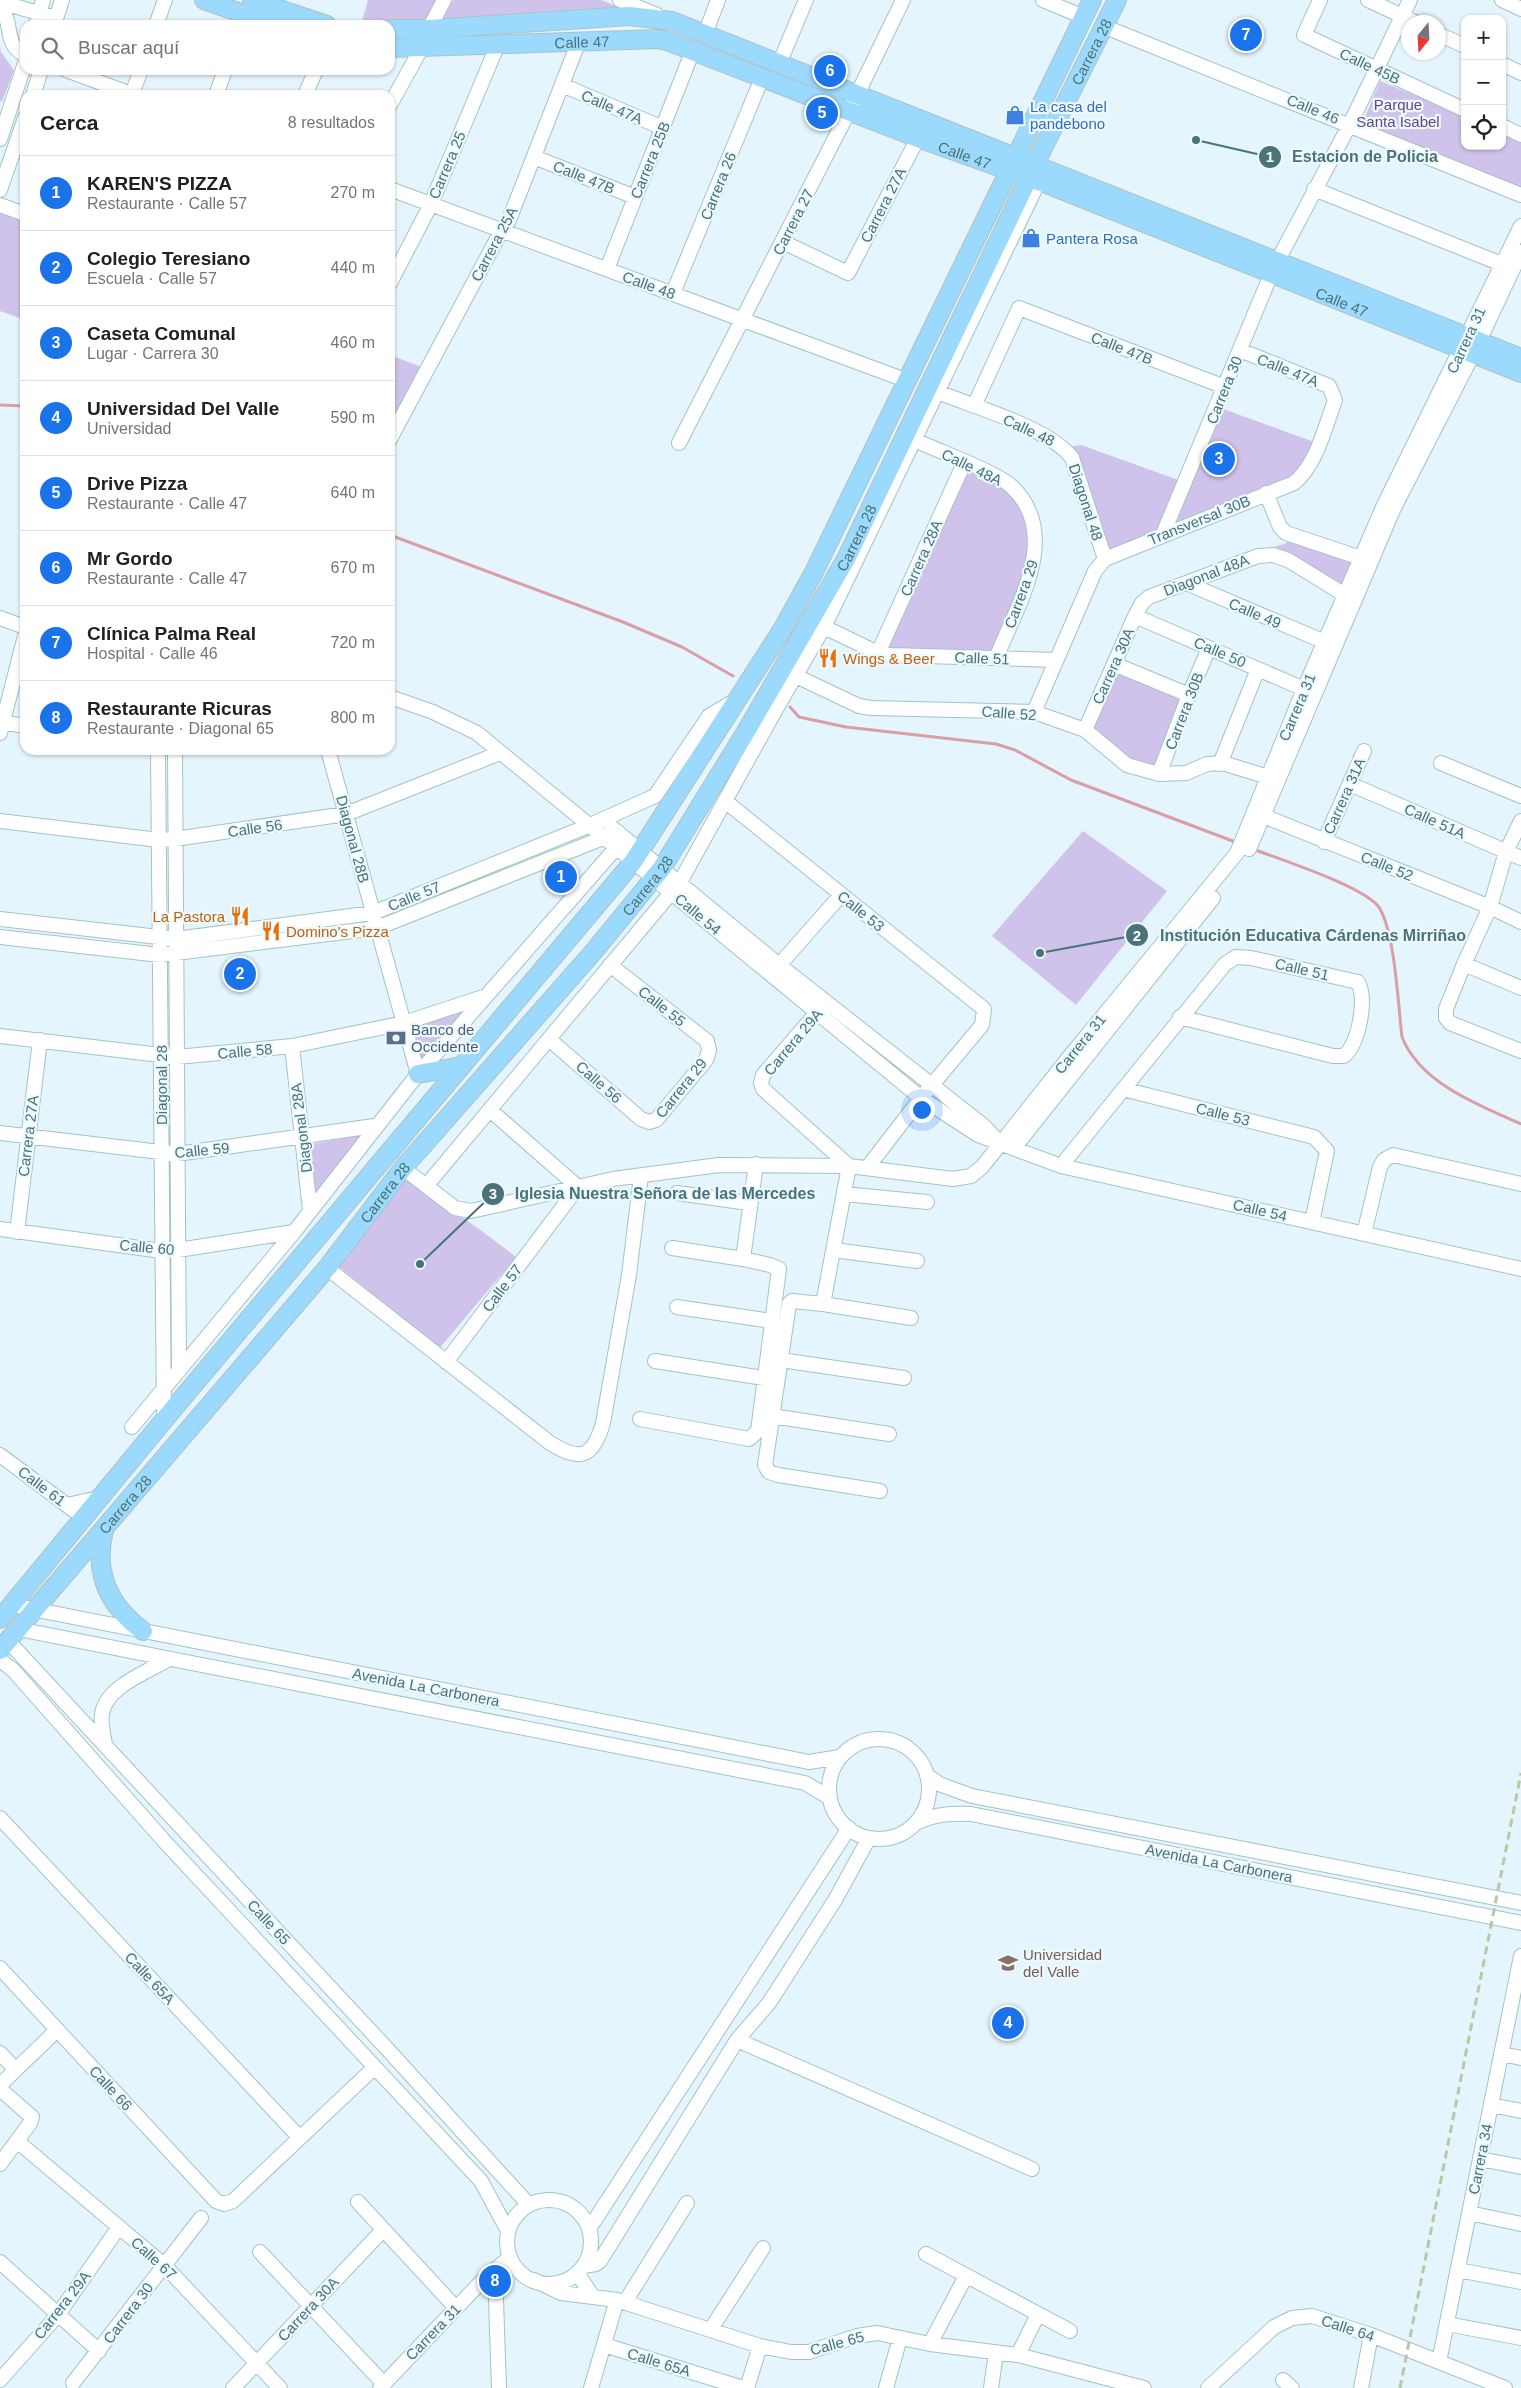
<!DOCTYPE html>
<html lang="es">
<head>
<meta charset="utf-8">
<style>
	:root { --surface:#fff; --page:#f6f6f6; --text:#202124; --muted:#757577; --line:#e0e0e0; --accent:#1a73e8 }
	body { margin:0; font-family:Arial,sans-serif; background:var(--page); color:var(--text) }
	.controls { position:absolute; right:15px; top:15px; display:grid; overflow:hidden; border-radius:10px; box-shadow:0 1px 4px #0004 }
	.controls button { width:45px; height:45px; display:grid; place-items:center; padding:0; border:0; border-bottom:1px solid var(--line); background:var(--surface); color:var(--text); font:25px sans-serif }
	.compass { position:absolute; left:1401px; top:15px; width:45px; height:45px; border-radius:50%; background:var(--surface); box-shadow:0 1px 4px #0004; rotate:198deg }
	.you { position:absolute; left:921px; top:1109px; width:18px; height:18px; margin:-12px; border:4px solid #fff; border-radius:50%; background:#1a73e8; box-shadow:0 0 0 8px #1a73e833 }
	.badge { display:grid; place-items:center; width:32px; height:32px; border-radius:50%; background:var(--accent); color:#fff; font-size:16px; font-weight:700 }
	.pin { position:absolute; translate:-50% -50%; border:2px solid #fff; box-shadow:0 1px 5px #0006 }
	.list { margin:0; padding:0; list-style:none }
	h2 { display:flex; justify-content:space-between; align-items:center; height:65px; margin:0; padding:0 20px; font-size:21px }
	h2 small { font-size:16px; font-weight:400; color:var(--muted) }
	.list li { display:grid; grid-template-columns:32px 1fr auto; gap:15px; align-items:center; box-sizing:border-box; height:75px; padding:0 20px; border-top:1px solid var(--line) }
	.list b { display:block; font-size:19px; white-space:nowrap }
	.list p { margin:0; font-size:16px; white-space:nowrap; color:var(--muted) }
	.list em { font-size:16px; font-style:normal; color:var(--muted) }
	.icon { flex:none; width:28px; height:28px; fill:none; stroke:currentColor; stroke-width:2; stroke-linecap:round; stroke-linejoin:round }
	.map { position:relative; flex:none; width:1521px; height:2388px; overflow:hidden }
	.search { position:absolute; background:var(--surface); box-shadow:0 1px 4px #0004; left:20px; top:20px; width:375px; height:55px; display:flex; align-items:center; gap:12px; box-sizing:border-box; padding:0 18px; border-radius:15px; color:var(--muted); font-size:19px }
	.panel { position:absolute; background:var(--surface); box-shadow:0 1px 4px #0004; left:20px; top:90px; width:375px; height:665px; border-radius:15px }
	.map>svg:first-child { display:block }
	.green { fill:#d0c3eb }
	.lines { fill:none; stroke-linecap:round; stroke-linejoin:round }
	.stream { stroke:#da9ea5; stroke-width:3 }
	.minor-casing { stroke:#a3c2c8; stroke-width:16 }
	.major-casing { stroke:#afc1c3; stroke-width:20 }
	.minor { stroke:#fff; stroke-width:14 }
	.major { stroke:#9cdafd; stroke-width:18 }
	.rail { stroke:#bdc7a3; stroke-width:3; stroke-dasharray:8 5; stroke-linecap:butt }
	.labels { text-anchor:middle; dominant-baseline:central; stroke-width:4.5; stroke-linejoin:round; paint-order:stroke }
	.street-label { font-size:15px; fill:#497377; stroke:#ecf9ff }
	.park-label { font-size:15px; fill:#644689; stroke:#ecf9ff }
	.shop-label { font-size:15px; fill:#366cbe; stroke:#ecf9ff; text-anchor:start }
	.food-label { font-size:15px; fill:#c56008; stroke:#ecf9ff; text-anchor:start }
	.service-label { font-size:15px; fill:#4e5e75; stroke:#ecf9ff; text-anchor:start }
	.education-label { font-size:15px; fill:#785e54; stroke:#ecf9ff; text-anchor:start }
	.leader { fill:none; stroke:#497377; stroke-width:2 }
	.callout-dot { fill:#497377; stroke:#ecf9ff; stroke-width:2 }
	.mark-label { font-size:15px; text-anchor:middle; font-weight:bold; fill:#fff }
	.callout-label { font-size:16px; text-anchor:middle; font-weight:bold; fill:#497377; stroke:#ecf9ff; stroke-width:4.5; stroke-linejoin:round; paint-order:stroke }
</style>
</head>
<body>
<div class="map">
<svg width="1521" height="2388" viewBox="0 0 1521 2388">
	<rect width="100%" height="100%" fill="#e5f5fd"/>
	<path class="green" d="M368,0h76l-15,29 -39,-4h-29z
		M453,0h148l28,11 -187,10z
		M0,45l1,7 13,18 -12,32 -2,-1z
		M1380,81l85,35v30h37v-15l19,8v50l-159,-65z
		M0,206l25,9v105l-25,-9z
		M390,355l37,14 -37,70z
		M1218,407l99,36 -16,28 -20,15 -116,47z
		M1081,445l103,37 -22,52 -56,22 -39,-109z
		M964,463l34,15 31,33 7,39 -40,108 -118,-5z
		M1286,533l75,25 -16,37 -72,-40 1,-8 13,-4z
		M1114,664l74,31 -29,79 -32,-9 -42,-35z
		M1083,831l84,60 -91,114 -84,-69z
		M471,1008l-51,53 -10,-34z
		M362,1135l-47,60 -9,-50z
		M404,1175c38,28 75,53 112,82l-77,92 -103,-85z"/>
	<g class="lines">
		<path class="stream" d="M0,405l25,1
			M390,535l233,87 59,25 51,29
			M790,707l9,10 47,10 150,17 19,6 56,30 167,63
			M1253,849c26,10 116,39 127,60 15,26 18,95 22,128 18,46 76,68 119,87"/>
		<defs>
			<path id="minor" d="M620,0l37,15
				M1043,0l41,17
				M1320,0l-16,35 161,75
				M1368,0l47,22
				M1502,0l19,9
				M0,2l56,16
				M0,7c15,18 2,36 25,48
				M36,25l7,-25
				M54,25l8,-25
				M156,25l9,-25
				M1103,26l418,169
				M429,29l15,-29
				M705,34l13,-34
				M1438,34l27,12
				M779,64l27,-64
				M1502,64l19,9
				M66,70l68,25
				M562,85l101,43
				M132,94l9,-24
				M33,95l8,-25
				M216,95l9,-25
				M305,95l11,-25
				M390,105l32,-58
				M1502,126l19,9
				M0,139l25,-76
				M534,157l101,40
				M390,189l518,192
				M1314,189l195,78
				M0,190l25,-72
				M0,205l25,9
				M783,242l65,31 70,-135
				M1278,260l72,-136 60,-124
				M607,269l86,-219
				M390,283l41,-79 67,-160
				M673,293l89,-215
				M938,392c36,15 112,36 134,66l33,101
				M974,406l45,-98 206,79
				M390,439l107,-200 12,-19 70,-179
				M915,440c23,11 79,31 96,46 52,48 6,120 -15,172
				M679,443l173,-338 51,-105
				M1266,493l14,34 6,6 75,25
				M1163,534l109,-262
				M1186,583l139,59
				M1135,616l169,73
				M0,618l25,9
				M824,627l54,26 13,2 165,5
				M878,653l86,-190
				M1114,664l75,31
				M796,676l63,30 12,2 163,4 51,18 42,35 32,9 27,-1 21,-9 16,-1 45,14
				M390,697l43,15 44,21 444,365 57,37 83,31 460,103
				M1034,712l61,-141 10,-12 189,-76c23,-19 31,-56 41,-83l-6,-14 -89,-36
				M0,722l25,4
				M1085,730l50,-114 7,-13 7,-6 109,-41 15,-1 15,5 57,35
				M0,733l25,-97
				M158,750l6,670
				M175,750l4,621
				M328,750l90,324
				M1441,763l80,33
				M1220,764l38,-95
				M1159,774l30,-79 20,-47
				M1350,784l171,74
				M725,801l259,208 -2,16 -61,73 -54,70
				M1256,813l234,94 31,15
				M0,821l159,19 16,-1 171,-25 154,-61
				M1521,821l-15,31 -16,55 -26,57 -18,45v9l4,5 71,28
				M611,827l168,138 205,161 14,15
				M1324,842l40,-91
				M1249,849l144,-339 80,-156 48,-102
				M0,919l176,20 197,-26 215,-87 67,-30 54,-80 27,-16
				M0,937l160,18 217,-27 241,-96
				M1464,964l57,24
				M774,971l67,-76
				M826,1002l-63,73 -2,8 2,6 86,77 -26,138 -31,-3 -3,3 -24,161 4,7 9,3 102,16
				M0,1036l177,21 115,-11 112,-23 79,-26
				M550,1040l91,79 8,3 7,-2 50,-60 3,-10 -2,-9 -97,-76
				M292,1046l18,164
				M1123,1089l191,48 13,14 -15,71
				M0,1133l177,21 197,-28
				M1014,1148l199,-250
				M1061,1166l164,-202 11,-7 15,1 107,24c9,18 1,61 -14,74h-11l-153,-39
				M403,1168l52,40 16,3 142,-32 106,-14 130,1 104,13 18,-3 11,-9 84,-106 171,-208 67,-164 80,-184 137,-279
				M426,1186l254,-304 96,-173 48,-82 215,-446
				M677,1193l72,10
				M844,1194l83,8
				M0,1229l162,22 16,-1 116,-18
				M17,1232l23,-192
				M1364,1234l16,-67 4,-7 9,-5 128,29
				M672,1248l71,11
				M834,1250l83,11
				M327,1268l223,175c30,19 43,15 53,-20l26,-148 12,-99
				M823,1304l88,14
				M677,1307l95,14
				M781,1360l123,18
				M655,1361l109,17
				M446,1362l132,-175 -88,-77
				M772,1416l117,18
				M640,1419l109,20 9,-8 21,-162 -9,-4 -27,-6 13,-95
				M132,1427l162,-195 124,-158 198,-226
				M0,1455l84,63
				M67,1505l32,-7
				M12,1605l797,157 31,-5
				M18,1629l787,154 25,15
				M8,1641l382,411 139,153
				M0,1660l13,10 152,172 316,339 27,50
				M829 1789a50 50 0 1 1 100 0a50 50 0 1 1-100 0Z
				M105,1745c-1,-10 -5,-21 -3,-31 4,-28 46,-42 67,-55
				M928,1776l11,8 33,12 549,107
				M0,1818l300,320
				M918,1822c18,-8 34,-9 53,-8l550,109
				M0,1968l216,233 8,3 9,-3 142,-134
				M737,2040l295,129
				M0,2053l15,16
				M1501,2054l20,4
				M0,2085l57,-55
				M0,2089l32,28 -2,6 -30,41
				M1491,2105l30,6
				M17,2141l147,124 116,123
				M1480,2159l41,8
				M507 2242a42 42 0 1 1 84 0a42 42 0 1 1-84 0Z
				M358,2202l98,106
				M1469,2213l52,11
				M589,2229l260,-401
				M260,2252l124,132
				M926,2254l144,77
				M0,2262l99,89
				M583,2266l13,-2 4,-3 137,-221 32,-37 66,-103 34,-62
				M495,2270l4,118
				M1458,2270l63,12
				M577,2273l15,22
				M534,2280l27,13 56,7 143,46 31,6h18l48,-16 20,-3 53,11 88,11 126,33
				M625,2302l62,-99
				M1447,2324l74,14
				M711,2329l52,-81
				M930,2344l36,-68
				M604,2345l139,43
				M1018,2355l20,-41
				M1439,2362l82,-406
				M0,2380l57,-64 62,-89
				M1283,2380l9,8
				M73,2383l128,-165
				M233,2388l150,-158
				M380,2388l101,-106 29,-25
				M591,2388l26,-88
				M747,2388l13,-42
				M886,2388l14,-50
				M991,2388l5,-35
				M1208,2388l66,-61 18,-9 20,-2 59,19 134,53
				M1361,2388l10,-53"/>
			<g id="major">
				<path d="M204,0l71,25"/>
				<path d="M252,0l75,25"/>
				<path d="M390,29h39l200,-13 43,5 849,337"/>
				<path id="s1" d="M390,48l268,-9 9,2 251,97 126,45 477,190"/>
				<path d="M418,1074l44,-8"/>
				<path d="M104,1530c-11,43 5,76 39,101"/>
				<path d="M0,1619l164,-199 469,-558 149,-232 32,-58 278,-572"/>
				<path id="s2" d="M0,1650l327,-382 76,-100 192,-218 67,-82 82,-133 102,-176 193,-403 78,-156"/>
			</g>
		</defs>
		<use href="#minor" class="minor-casing"/>
		<use href="#major" class="major-casing"/>
		<use href="#minor" class="minor"/>
		<use href="#major" class="major"/>
		<path class="rail" d="M1400,2388l121,-615"/>
	</g>
	<defs>
		<symbol id="shop-bare" viewBox="-9 -9 18 18"><path d="M-5-2.5h2.3a2.7 3.5 0 0 1 5.4 0H5L5.5 6h-11ZM-1.5-2.5h3a1.5 2.3 0 0 0-3 0Z" fill="#3f7fe0" stroke="#ecf9ff" stroke-width="2.5" paint-order="stroke"/></symbol>
		<symbol id="restaurant-bare" viewBox="-9 -9 18 18"><path d="M-5-6h1v4h1v-4h1v4h1v-4h1v5L-1.5 .5V6h-2V.5L-5-1ZM5-6V6H3V1.5H1.5Q1.5-4 5-6Z" fill="#e8710a" stroke="#ecf9ff" stroke-width="2.5" paint-order="stroke"/></symbol>
		<symbol id="bank-bare" viewBox="-9 -9 18 18"><path d="M-6-4H6V4H-6ZM0-2.3a2.3 2.3 0 1 0 0 4.6a2.3 2.3 0 1 0 0-4.6Z" fill="#5c6f8a" stroke="#ecf9ff" stroke-width="2.5" paint-order="stroke"/></symbol>
		<symbol id="university-bare" viewBox="-9 -9 18 18"><path d="M0-5L7-2L0 1L-7-2ZM-4 1L0 2.5L4 1V4Q0 6-4 4Z" fill="#8d6e63" stroke="#ecf9ff" stroke-width="2.5" paint-order="stroke"/></symbol>
	</defs>
	<g fill-rule="evenodd">
		<use href="#shop-bare" x="1001" y="101" width="28" height="28"/>
		<use href="#shop-bare" x="1017" y="224" width="28" height="28"/>
		<use href="#restaurant-bare" x="814" y="644" width="28" height="28"/>
		<use href="#restaurant-bare" x="226" y="902" width="28" height="28"/>
		<use href="#restaurant-bare" x="257" y="917" width="28" height="28"/>
		<use href="#bank-bare" x="382" y="1024" width="28" height="28"/>
		<use href="#university-bare" x="994" y="1949" width="28" height="28"/>
	</g>
	<g class="labels">
		<g class="street-label">
			<text stroke="none"><textPath href="#s1" startOffset="192">Calle 47</textPath></text>
			<text stroke="none"><textPath href="#s2" startOffset="1948">Carrera 28</textPath></text>
			<text transform="translate(1370 66) rotate(25)">Calle 45B</text>
			<text transform="translate(612 107) rotate(23)">Calle 47A</text>
			<text transform="translate(1313 109) rotate(22)">Calle 46</text>
			<text stroke="none"><textPath href="#s1" startOffset="596">Calle 47</textPath></text>
			<text transform="translate(650 160) rotate(-68)">Carrera 25B</text>
			<text transform="translate(447 165) rotate(-67)">Carrera 25</text>
			<text transform="translate(584 177) rotate(22)">Calle 47B</text>
			<text transform="translate(718 186) rotate(-68)">Carrera 26</text>
			<text transform="translate(883 205) rotate(-63)">Carrera 27A</text>
			<text transform="translate(793 222) rotate(-63)">Carrera 27</text>
			<text transform="translate(494 244) rotate(-62)">Carrera 25A</text>
			<text transform="translate(649 285) rotate(20)">Calle 48</text>
			<text stroke="none"><textPath href="#s1" startOffset="1001">Calle 47</textPath></text>
			<text transform="translate(1466 340) rotate(-65)">Carrera 31</text>
			<text transform="translate(1122 348) rotate(21)">Calle 47B</text>
			<text transform="translate(1288 370) rotate(22)">Calle 47A</text>
			<text transform="translate(1224 390) rotate(-68)">Carrera 30</text>
			<text transform="translate(1029 430) rotate(25)">Calle 48</text>
			<text transform="translate(972 467) rotate(26)">Calle 48A</text>
			<text transform="translate(1086 502) rotate(72)">Diagonal 48</text>
			<text transform="translate(1199 520) rotate(-22)">Transversal 30B</text>
			<text stroke="none"><textPath href="#s2" startOffset="1408">Carrera 28</textPath></text>
			<text transform="translate(921 558) rotate(-66)">Carrera 28A</text>
			<text transform="translate(1206 575) rotate(-21)">Diagonal 48A</text>
			<text transform="translate(1021 594) rotate(-70)">Carrera 29</text>
			<text transform="translate(1255 613) rotate(23)">Calle 49</text>
			<text transform="translate(1220 652) rotate(23)">Calle 50</text>
			<text transform="translate(982 658) rotate(2)">Calle 51</text>
			<text transform="translate(1113 666) rotate(-66)">Carrera 30A</text>
			<text transform="translate(1297 707) rotate(-67)">Carrera 31</text>
			<text transform="translate(1184 711) rotate(-69)">Carrera 30B</text>
			<text transform="translate(1009 713) rotate(4)">Calle 52</text>
			<text transform="translate(1344 796) rotate(-66)">Carrera 31A</text>
			<text transform="translate(1435 821) rotate(24)">Calle 51A</text>
			<text transform="translate(255 828) rotate(-8)">Calle 56</text>
			<text transform="translate(353 839) rotate(75)">Diagonal 28B</text>
			<text transform="translate(1387 866) rotate(22)">Calle 52</text>
			<text stroke="none"><textPath href="#s2" startOffset="1002">Carrera 28</textPath></text>
			<text transform="translate(414 896) rotate(-22)">Calle 57</text>
			<text transform="translate(861 911) rotate(39)">Calle 53</text>
			<text transform="translate(698 914) rotate(40)">Calle 54</text>
			<text transform="translate(1302 969) rotate(13)">Calle 51</text>
			<text transform="translate(662 1006) rotate(38)">Calle 55</text>
			<text transform="translate(793 1042) rotate(-50)">Carrera 29A</text>
			<text transform="translate(1080 1044) rotate(-51)">Carrera 31</text>
			<text transform="translate(245 1051) rotate(-5)">Calle 58</text>
			<text transform="translate(599 1082) rotate(41)">Calle 56</text>
			<text transform="translate(161 1085) rotate(-90)">Diagonal 28</text>
			<text transform="translate(681 1088) rotate(-51)">Carrera 29</text>
			<text transform="translate(1223 1114) rotate(14)">Calle 53</text>
			<text transform="translate(301 1128) rotate(-97)">Diagonal 28A</text>
			<text transform="translate(28 1136) rotate(-83)">Carrera 27A</text>
			<text transform="translate(202 1150) rotate(-5)">Calle 59</text>
			<text stroke="none"><textPath href="#s2" startOffset="598">Carrera 28</textPath></text>
			<text transform="translate(1260 1210) rotate(13)">Calle 54</text>
			<text transform="translate(147 1247) rotate(5)">Calle 60</text>
			<text transform="translate(502 1288) rotate(-53)">Calle 57</text>
			<text transform="translate(42 1486) rotate(37)">Calle 61</text>
			<text stroke="none"><textPath href="#s2" startOffset="192">Carrera 28</textPath></text>
			<text transform="translate(426 1687) rotate(11)">Avenida La Carbonera</text>
			<text transform="translate(1219 1863) rotate(11)">Avenida La Carbonera</text>
			<text transform="translate(269 1922) rotate(47)">Calle 65</text>
			<text transform="translate(150 1978) rotate(47)">Calle 65A</text>
			<text transform="translate(111 2088) rotate(47)">Calle 66</text>
			<text transform="translate(1480 2159) rotate(-79)">Carrera 34</text>
			<text transform="translate(154 2258) rotate(42)">Calle 67</text>
			<text transform="translate(62 2305) rotate(-52)">Carrera 29A</text>
			<text transform="translate(308 2309) rotate(-47)">Carrera 30A</text>
			<text transform="translate(128 2313) rotate(-53)">Carrera 30</text>
			<text transform="translate(1348 2328) rotate(18)">Calle 64</text>
			<text transform="translate(433 2332) rotate(-46)">Carrera 31</text>
			<text transform="translate(837 2343) rotate(-15)">Calle 65</text>
			<text transform="translate(659 2362) rotate(17)">Calle 65A</text>
		</g>
		<g class="park-label">
			<text x="1398" y="104">Parque<tspan x="1398" dy="17">Santa Isabel</tspan></text>
		</g>
		<g class="shop-label">
			<text x="1030" y="106">La casa del<tspan x="1030" dy="17">pandebono</tspan></text>
			<text x="1046" y="238">Pantera Rosa</text>
		</g>
		<g class="food-label">
			<text x="843" y="658">Wings &amp; Beer</text>
			<text x="225" y="916" text-anchor="end">La Pastora</text>
			<text x="286" y="931">Domino's Pizza</text>
		</g>
		<g class="service-label">
			<text x="411" y="1029">Banco de<tspan x="411" dy="17">Occidente</tspan></text>
		</g>
		<g class="education-label">
			<text x="1023" y="1954">Universidad<tspan x="1023" dy="17">del Valle</tspan></text>
		</g>
	</g>
	<path class="leader" d="M1196 140L1270 157M1040 953L1137 935M420 1264L493 1194"/>
	<g class="callout-dot">
		<circle cx="1196" cy="140" r="5"/>
		<circle cx="1040" cy="953" r="5"/>
		<circle cx="420" cy="1264" r="5"/>
		<circle cx="1270" cy="157" r="12"/>
		<circle cx="1137" cy="935" r="12"/>
		<circle cx="493" cy="1194" r="12"/>
	</g>
	<g class="mark-label">
		<text x="1270" y="162">1</text>
		<text x="1137" y="941">2</text>
		<text x="493" y="1199">3</text>
	</g>
	<g class="callout-label">
		<text x="1365" y="162">Estacion de Policia</text>
		<text x="1313" y="941">Institución Educativa Cárdenas Mirriñao</text>
		<text x="665" y="1199">Iglesia Nuestra Señora de las Mercedes</text>
	</g>
</svg>
<div class="controls">
<button>+</button>
<button>−</button>
<button><svg class="icon" aria-label="locate" viewBox="0 0 24 24"><circle cx="12" cy="12" r="6"/><path d="M12 2v4M12 18v4M2 12h4M18 12h4"/></svg></button>
</div>
<svg class="compass" viewBox="-18 -18 36 36"><path d="M0-13l5 13h-10z" fill="#e53935"/><path d="M0 13l5-13h-10z" fill="#757577"/></svg>
<div class="you"></div>
<div class="pin badge" style="left:561px;top:877px">1</div>
<div class="pin badge" style="left:240px;top:974px">2</div>
<div class="pin badge" style="left:1219px;top:459px">3</div>
<div class="pin badge" style="left:1008px;top:2023px">4</div>
<div class="pin badge" style="left:822px;top:113px">5</div>
<div class="pin badge" style="left:830px;top:71px">6</div>
<div class="pin badge" style="left:1246px;top:35px">7</div>
<div class="pin badge" style="left:495px;top:2281px">8</div>
<div class="search"><svg class="icon" aria-label="search" viewBox="0 0 24 24"><circle cx="10" cy="10" r="6"/><path d="M15 15l6 6"/></svg>Buscar aquí</div>
<section class="panel">
<h2>Cerca<small>8 resultados</small></h2>
<ul class="list">
<li><span class="badge">1</span><div><b>KAREN'S PIZZA</b><p>Restaurante · Calle 57</p></div><em>270 m</em></li>
<li><span class="badge">2</span><div><b>Colegio Teresiano</b><p>Escuela · Calle 57</p></div><em>440 m</em></li>
<li><span class="badge">3</span><div><b>Caseta Comunal</b><p>Lugar · Carrera 30</p></div><em>460 m</em></li>
<li><span class="badge">4</span><div><b>Universidad Del Valle</b><p>Universidad</p></div><em>590 m</em></li>
<li><span class="badge">5</span><div><b>Drive Pizza</b><p>Restaurante · Calle 47</p></div><em>640 m</em></li>
<li><span class="badge">6</span><div><b>Mr Gordo</b><p>Restaurante · Calle 47</p></div><em>670 m</em></li>
<li><span class="badge">7</span><div><b>Clínica Palma Real</b><p>Hospital · Calle 46</p></div><em>720 m</em></li>
<li><span class="badge">8</span><div><b>Restaurante Ricuras</b><p>Restaurante · Diagonal 65</p></div><em>800 m</em></li>
</ul>
</section>
</div>
</body>
</html>
